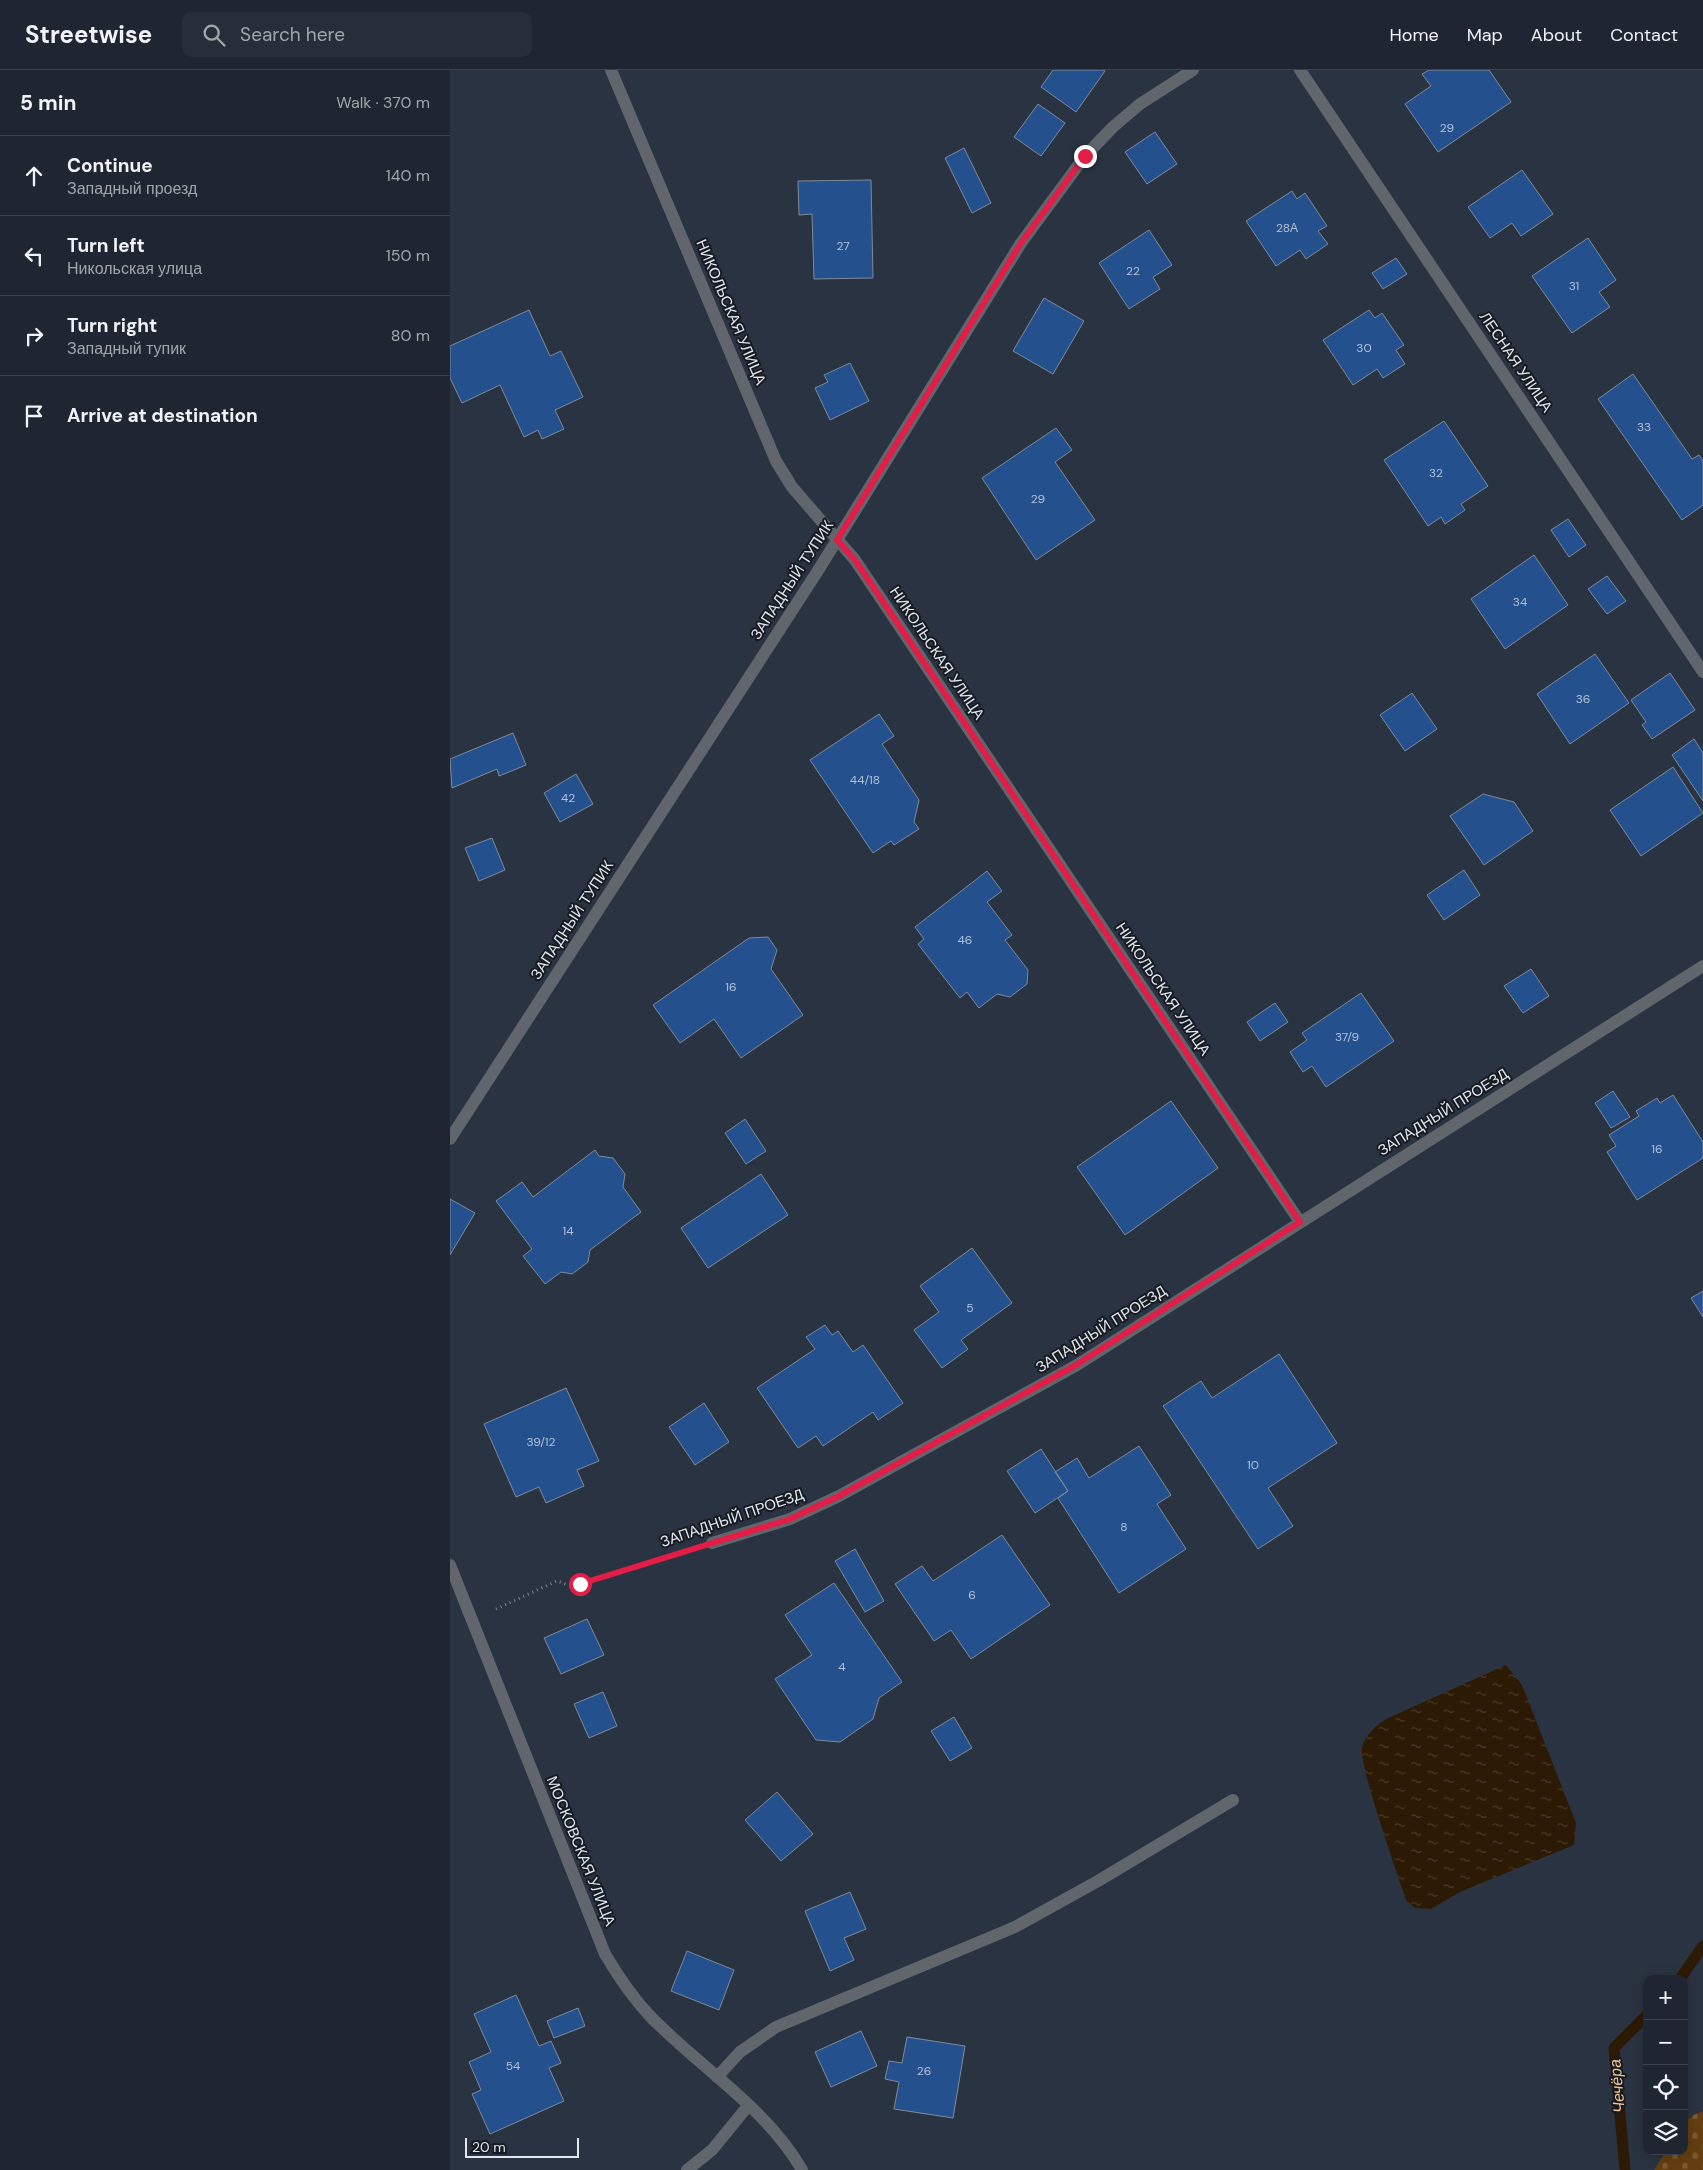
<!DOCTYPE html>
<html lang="en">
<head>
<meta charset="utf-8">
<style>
	:root { --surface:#202631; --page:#282e39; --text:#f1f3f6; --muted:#a2a5ab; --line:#3d434d }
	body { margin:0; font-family:"DM Sans",sans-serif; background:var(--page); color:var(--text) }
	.controls { position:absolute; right:15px; bottom:15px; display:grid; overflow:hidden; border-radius:10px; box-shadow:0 2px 12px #0003 }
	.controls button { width:45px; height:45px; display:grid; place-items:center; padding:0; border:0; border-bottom:1px solid var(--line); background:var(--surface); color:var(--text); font:25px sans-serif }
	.scale { position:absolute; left:15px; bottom:12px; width:114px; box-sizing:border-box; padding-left:5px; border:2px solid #e1e7f0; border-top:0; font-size:14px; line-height:18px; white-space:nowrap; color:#e1e7f0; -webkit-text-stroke:4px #171b21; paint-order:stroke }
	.stop { position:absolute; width:15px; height:15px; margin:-11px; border:4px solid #e11d48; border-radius:50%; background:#fff }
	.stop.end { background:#e11d48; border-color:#fff; box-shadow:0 1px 5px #0008 }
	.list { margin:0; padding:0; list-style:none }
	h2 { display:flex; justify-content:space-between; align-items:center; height:65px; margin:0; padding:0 20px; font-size:21px }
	h2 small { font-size:16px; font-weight:400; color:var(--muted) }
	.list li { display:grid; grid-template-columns:32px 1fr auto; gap:15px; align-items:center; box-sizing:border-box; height:80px; padding:0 20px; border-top:1px solid var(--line) }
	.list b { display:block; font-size:19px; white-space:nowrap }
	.list p { margin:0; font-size:16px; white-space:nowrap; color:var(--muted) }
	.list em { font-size:16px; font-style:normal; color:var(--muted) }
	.icon { flex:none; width:28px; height:28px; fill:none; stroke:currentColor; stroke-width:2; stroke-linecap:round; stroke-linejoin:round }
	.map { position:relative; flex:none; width:1253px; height:2100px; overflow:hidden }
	header { display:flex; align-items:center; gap:30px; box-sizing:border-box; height:70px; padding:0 25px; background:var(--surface); border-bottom:1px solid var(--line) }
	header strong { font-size:24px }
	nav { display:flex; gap:28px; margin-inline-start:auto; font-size:18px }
	.search { width:350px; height:45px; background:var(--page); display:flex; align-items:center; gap:12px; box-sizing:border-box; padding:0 18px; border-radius:10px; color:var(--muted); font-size:19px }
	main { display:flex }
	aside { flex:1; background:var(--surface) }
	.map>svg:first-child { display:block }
	.cemetery { fill:url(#cemetery-stones) }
	.water { fill:url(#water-ripples) }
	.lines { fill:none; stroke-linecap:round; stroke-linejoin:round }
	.stream { stroke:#2d1a04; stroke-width:11 }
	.building { fill:#25508e; stroke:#7f8a9a }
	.path { stroke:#7e8691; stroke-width:3; stroke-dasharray:1 4; stroke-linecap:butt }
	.minor { stroke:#61666d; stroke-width:12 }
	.route { stroke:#e11d48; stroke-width:6 }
	.labels { text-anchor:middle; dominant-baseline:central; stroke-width:4; stroke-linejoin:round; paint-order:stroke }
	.number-label { font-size:12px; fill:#b2c1d8 }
	.street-label { font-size:15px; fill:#e1e7f0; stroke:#171b21 }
	.water-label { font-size:16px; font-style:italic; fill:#f7c693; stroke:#171b21 }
</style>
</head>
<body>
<header>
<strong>Streetwise</strong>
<div class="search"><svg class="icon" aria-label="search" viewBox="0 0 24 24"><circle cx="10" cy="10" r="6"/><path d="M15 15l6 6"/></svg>Search here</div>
<nav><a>Home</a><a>Map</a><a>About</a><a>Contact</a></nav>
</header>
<main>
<aside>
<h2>5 min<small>Walk · 370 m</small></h2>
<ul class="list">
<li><svg class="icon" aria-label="ahead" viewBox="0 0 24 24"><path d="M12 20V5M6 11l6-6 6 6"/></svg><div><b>Continue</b><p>Западный проезд</p></div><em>140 m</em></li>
<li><svg class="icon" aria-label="left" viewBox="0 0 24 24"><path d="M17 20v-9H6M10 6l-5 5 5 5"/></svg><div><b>Turn left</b><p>Никольская улица</p></div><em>150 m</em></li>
<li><svg class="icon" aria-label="right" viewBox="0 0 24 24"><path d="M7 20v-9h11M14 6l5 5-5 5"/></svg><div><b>Turn right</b><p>Западный тупик</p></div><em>80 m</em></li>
<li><svg class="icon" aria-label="arrive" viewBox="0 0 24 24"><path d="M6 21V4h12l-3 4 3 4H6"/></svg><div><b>Arrive at destination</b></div></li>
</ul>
</aside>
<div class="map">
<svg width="1253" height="2100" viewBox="0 0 1253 2100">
	<defs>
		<pattern id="cemetery-stones" width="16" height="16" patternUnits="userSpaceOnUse" patternTransform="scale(1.25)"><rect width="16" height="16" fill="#633e10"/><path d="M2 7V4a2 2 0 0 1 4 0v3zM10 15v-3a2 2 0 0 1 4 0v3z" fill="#795a33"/></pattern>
		<pattern id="water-ripples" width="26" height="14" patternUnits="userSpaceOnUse" patternTransform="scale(1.25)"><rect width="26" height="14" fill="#2d1a04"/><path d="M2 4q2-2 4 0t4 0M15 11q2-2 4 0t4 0" fill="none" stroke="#4b3b29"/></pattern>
	</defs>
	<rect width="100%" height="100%" fill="#2a3341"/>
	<path class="cemetery" d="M1253,2041v59h-49l12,-19h18c0,-23 -5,-31 19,-40z"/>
	<path class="water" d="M1056,1595l16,20 54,138 -2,22 -114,47 -29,17 -16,-1 -9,-8c-8,-25 -47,-134 -44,-152 3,-14 14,-22 24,-29z"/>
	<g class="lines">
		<path class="stream" d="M1230,1909l23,-33
			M1175,2100l-11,-122 33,-33"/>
	</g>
	<path class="building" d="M603,0h50l2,1 -29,41 -35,-25z
		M979,0h60l22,32 -73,50 -33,-48 26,-18 -9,-12z
		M588,34l27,19 -24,33 -27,-19z
		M705,62l22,32 -30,20 -22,-32z
		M514,78l27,55 -19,10 -27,-55z
		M1072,100l31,44 -32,22 -9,-13 -22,15 -22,-31z
		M421,110l2,98 -59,1 -2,-65 -13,1 -1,-34z
		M842,121l5,8 8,-6 22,33 -9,5 10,13 -22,15 -6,-9 -24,16 -30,-45z
		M699,160l23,35 -19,12 7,12 -31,20 -30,-46z
		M1138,168l28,42 -17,12 11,15 -38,26 -40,-57z
		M946,188l11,16 -24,15 -11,-16z
		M594,228l40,23 -31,53 -40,-23z
		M79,240l21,46 11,-5 22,46 -28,13 9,19 -22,10 -4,-9 -14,7 -24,-52 -38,18 -12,-25v-32z
		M919,240l6,8 7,-5 22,32 -8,5 9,14 -22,14 -6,-9 -24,16 -30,-45z
		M400,293l19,38 -39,19 -15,-32 13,-6 -4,-7z
		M1183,304l59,85 7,-4 4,6v44l-21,15 -84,-121z
		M994,351l44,65 -27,18 4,6 -20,14 -4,-7 -13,9 -44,-66z
		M606,358l16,22 -17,12 40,58 -59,40 -54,-82z
		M1118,449l18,26 -17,12 -18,-27z
		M1084,485l34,50 -63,44 -34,-50z
		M1157,506l19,25 -19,13 -19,-25z
		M1145,584l34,49 -59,41 -33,-50z
		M1220,603l25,37 -43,29 -10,-14 4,-3 -15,-22z
		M962,623l25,36 -32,22 -25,-36z
		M429,644l15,22 -12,8 37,56 -5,22 5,7 -25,16 -3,-4 -18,12 -63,-93z
		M63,663l13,32 -27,11 -2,-7 -45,19 -2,-29z
		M1244,669l9,14v48l-31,-46z
		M1223,697l30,46 -62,43 -31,-46z
		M126,704l17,30 -33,18 -16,-29z
		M1033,724l31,8 19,29 -49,34 -34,-49z
		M42,768l13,32 -26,11 -14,-33z
		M1014,800l16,25 -36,25 -17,-25z
		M537,801l15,20 -15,11 25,33 -7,5 23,30 -1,14 -17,13 -13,-3 -18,14 -12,-16 -7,6 -42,-54 6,-5 -9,-12z
		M318,867l9,13 -6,19 32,46 -62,43 -27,-39 -34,24 -27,-38 96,-67z
		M1081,899l18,27 -26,17 -19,-27z
		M911,923l33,48 -68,46 -14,-21 -9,6 -13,-20 17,-12 -5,-7z
		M825,933l13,19 -28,19 -13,-19z
		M1163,1021l17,26 -19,11 -16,-25z
		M1223,1025l30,47v16l-66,42 -30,-48 9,-6 -7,-11 30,-19 -3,-5 21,-13 3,5z
		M721,1031l47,67 -93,67 -48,-68z
		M295,1049l21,32 -20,13 -21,-31z
		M145,1080l4,6 14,2 12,16 -2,13 18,25 -51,38 -2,12 -16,12 -11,-2 -16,12 -22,-28 9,-7 -36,-48 26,-19 11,15z
		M311,1104l27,41 -80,53 -27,-40z
		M0,1129l25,14 -25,42z
		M522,1178l40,55 -51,37 7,9 -26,19 -28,-38 25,-18 -19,-26z
		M1253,1221v26l-12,-19z
		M375,1255l7,10 6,-4 15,21 10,-7 40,58 -25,17 -5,-8 -50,34 -7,-10 -18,12 -41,-60 58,-39 -9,-12z
		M829,1284l58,89 -69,45 25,38 -35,23 -95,-143 38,-25 11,17z
		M116,1318l33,73 -22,9 7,16 -38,17 -7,-16 -23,10 -32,-73z
		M254,1333l25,39 -34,23 -26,-38z
		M689,1376l32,49 -14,9 29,45 -67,44 -61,-95 10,-7 -13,-19 22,-14 12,20z
		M591,1379l27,42 -33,22 -28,-42z
		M552,1465l48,70 -79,54 -20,-29 -17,11 -39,-57 27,-18 11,15z
		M405,1479l29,52 -19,11 -30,-51z
		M384,1513l68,99 -23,16 -6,21 -33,23 -24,-2 -41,-61 37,-24 -27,-40z
		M137,1549l17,36 -43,19 -17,-36z
		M153,1622l14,34 -28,12 -15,-34z
		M504,1647l18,31 -22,13 -19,-30z
		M327,1722l36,42 -32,27 -36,-41z
		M400,1822l16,37 -22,9 10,22 -24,11 -25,-60z
		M237,1881l47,19 -15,40 -48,-19z
		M66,1925l23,51 12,-5 10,22 -12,5 15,33 -74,33 -18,-40 9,-4 -12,-28 22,-10 -17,-38z
		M128,1938l7,18 -31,12 -7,-17z
		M411,1961l16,35 -46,21 -16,-35z
		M457,1967l58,9 -12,72 -59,-9 5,-27 -14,-3 4,-18 13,2z"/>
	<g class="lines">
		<path class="path" d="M46,1539l61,-28 11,4 12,-1 108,-33"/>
		<path class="minor" d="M161,0l165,391 16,26 63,73 445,662
			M850,0l403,602
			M0,1069l369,-570 202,-326 64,-87 28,-29 27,-23 53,-34
			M262,1473l78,-24 49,-23 238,-131 626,-399
			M0,1495l155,389c13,22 27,43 45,62 49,51 116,91 152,154
			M267,2007l23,-25 36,-25 239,-100 83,-46 135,-81
			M237,2100l25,-20 36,-44"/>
	</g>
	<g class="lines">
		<path class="route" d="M130,1514l210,-65 49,-23 237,-131 224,-143 -445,-662 -18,-20 184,-297 64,-87"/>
	</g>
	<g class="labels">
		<g class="number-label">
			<text x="997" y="58">29</text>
			<text x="837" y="158">28А</text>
			<text x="393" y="176">27</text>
			<text x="683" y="201">22</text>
			<text x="1124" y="216">31</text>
			<text x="914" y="278">30</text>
			<text x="1194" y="357">33</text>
			<text x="986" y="403">32</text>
			<text x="588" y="429">29</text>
			<text x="1070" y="532">34</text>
			<text x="1133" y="629">36</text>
			<text x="415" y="710">44/18</text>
			<text x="118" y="728">42</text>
			<text x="515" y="870">46</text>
			<text x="281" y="917">16</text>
			<text x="897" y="967">37/9</text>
			<text x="1207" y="1079">16</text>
			<text x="118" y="1161">14</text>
			<text x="520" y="1238">5</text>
			<text x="91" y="1372">39/12</text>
			<text x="803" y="1395">10</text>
			<text x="674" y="1457">8</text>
			<text x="522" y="1525">6</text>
			<text x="392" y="1597">4</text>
			<text x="63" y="1996">54</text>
			<text x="474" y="2001">26</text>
		</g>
		<g class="street-label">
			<text transform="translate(281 242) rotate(67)">НИКОЛЬСКАЯ УЛИЦА</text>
			<text transform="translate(1066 292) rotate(56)">ЛЕСНАЯ УЛИЦА</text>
			<text transform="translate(342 510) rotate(-57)">ЗАПАДНЫЙ ТУПИК</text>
			<text transform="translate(487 583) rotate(56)">НИКОЛЬСКАЯ УЛИЦА</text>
			<text transform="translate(122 850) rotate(-57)">ЗАПАДНЫЙ ТУПИК</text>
			<text transform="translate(713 919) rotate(56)">НИКОЛЬСКАЯ УЛИЦА</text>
			<text transform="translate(993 1042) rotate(-32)">ЗАПАДНЫЙ ПРОЕЗД</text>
			<text transform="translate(651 1259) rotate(-32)">ЗАПАДНЫЙ ПРОЕЗД</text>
			<text transform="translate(282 1448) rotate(-19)">ЗАПАДНЫЙ ПРОЕЗД</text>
			<text transform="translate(131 1781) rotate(68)">МОСКОВСКАЯ УЛИЦА</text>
		</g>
		<g class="water-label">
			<text transform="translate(1167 2016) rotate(-95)">Чечёра</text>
		</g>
	</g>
</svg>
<div class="controls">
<button>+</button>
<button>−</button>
<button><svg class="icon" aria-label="locate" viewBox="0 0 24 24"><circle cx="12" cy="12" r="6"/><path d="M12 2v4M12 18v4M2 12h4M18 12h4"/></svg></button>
<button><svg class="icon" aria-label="layers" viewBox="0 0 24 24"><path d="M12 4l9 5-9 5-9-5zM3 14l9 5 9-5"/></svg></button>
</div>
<div class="scale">20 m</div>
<div class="stop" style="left:130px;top:1514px"></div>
<div class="stop end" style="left:635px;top:86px"></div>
</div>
</main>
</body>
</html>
